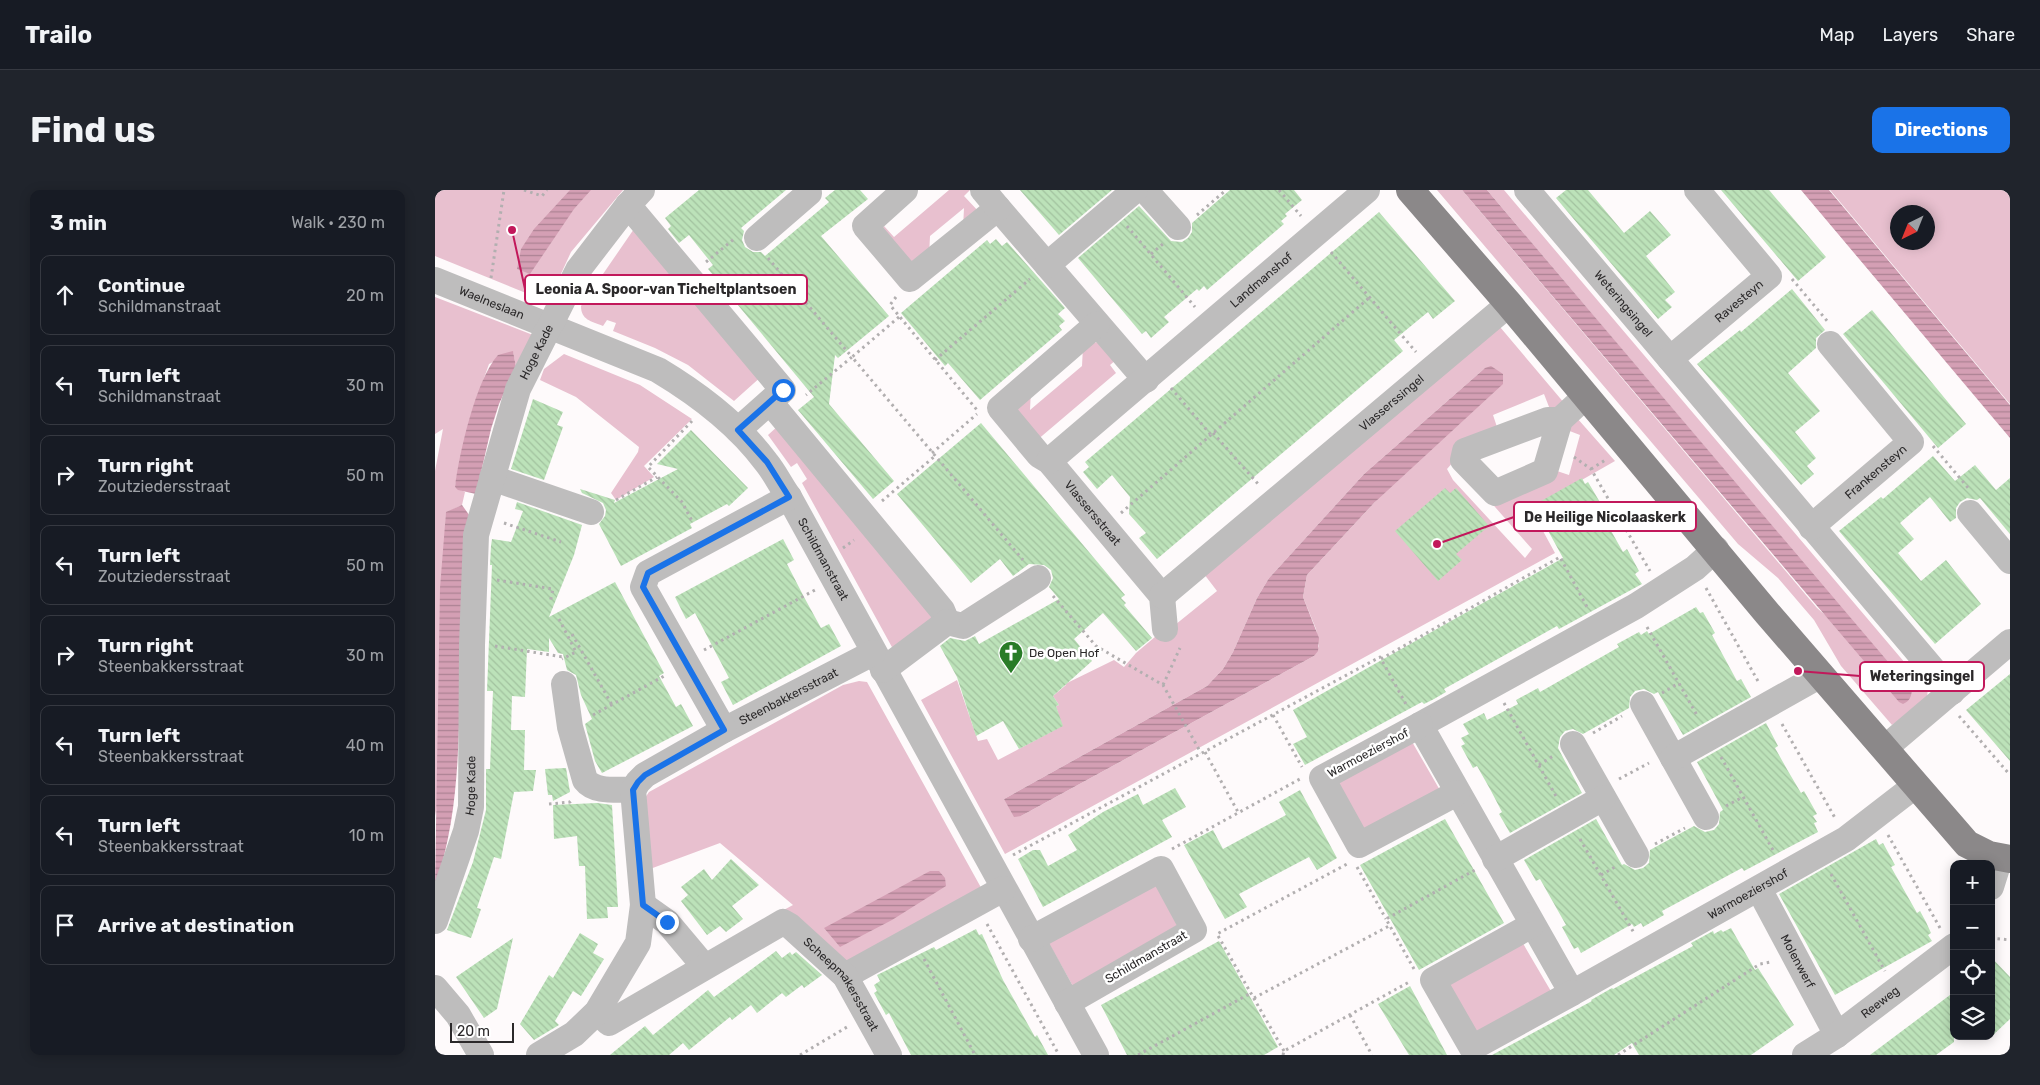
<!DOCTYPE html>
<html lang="en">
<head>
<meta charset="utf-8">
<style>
	:root { --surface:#171b24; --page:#20242c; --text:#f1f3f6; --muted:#9ea1a6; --line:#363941; --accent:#1a73e8 }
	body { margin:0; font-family:Rubik,sans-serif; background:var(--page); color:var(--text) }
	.controls { position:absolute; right:15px; bottom:15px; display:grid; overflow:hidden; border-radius:10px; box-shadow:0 2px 12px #0003 }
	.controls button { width:45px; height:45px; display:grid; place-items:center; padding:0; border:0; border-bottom:1px solid var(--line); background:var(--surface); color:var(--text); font:25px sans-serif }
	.compass { position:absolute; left:1455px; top:15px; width:45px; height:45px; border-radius:50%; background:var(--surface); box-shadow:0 2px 12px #0003; rotate:223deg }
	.scale { position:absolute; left:15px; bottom:12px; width:64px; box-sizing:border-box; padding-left:5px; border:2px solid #2b292a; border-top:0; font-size:14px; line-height:18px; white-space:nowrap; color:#2b292a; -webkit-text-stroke:4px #fff; paint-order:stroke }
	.stop { position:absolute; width:15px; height:15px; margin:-11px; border:4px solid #1a73e8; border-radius:50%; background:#fff }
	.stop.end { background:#1a73e8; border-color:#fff; box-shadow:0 1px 5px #0008 }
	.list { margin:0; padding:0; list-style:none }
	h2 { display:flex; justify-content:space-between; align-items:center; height:65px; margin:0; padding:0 20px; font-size:21px }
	h2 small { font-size:16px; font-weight:400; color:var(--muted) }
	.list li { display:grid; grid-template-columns:32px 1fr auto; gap:15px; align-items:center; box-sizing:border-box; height:80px; margin:0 10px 10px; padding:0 10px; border:1px solid var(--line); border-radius:10px }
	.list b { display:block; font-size:19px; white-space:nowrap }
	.list p { margin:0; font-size:16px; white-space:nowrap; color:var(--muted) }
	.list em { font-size:16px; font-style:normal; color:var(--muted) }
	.icon { flex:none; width:28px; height:28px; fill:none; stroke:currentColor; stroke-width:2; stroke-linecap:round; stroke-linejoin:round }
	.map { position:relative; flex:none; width:1575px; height:865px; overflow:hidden; border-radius:10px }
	header { display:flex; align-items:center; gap:30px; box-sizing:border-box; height:70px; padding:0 25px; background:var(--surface); border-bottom:1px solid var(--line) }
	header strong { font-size:24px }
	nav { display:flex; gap:28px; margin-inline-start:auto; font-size:18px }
	.intro { display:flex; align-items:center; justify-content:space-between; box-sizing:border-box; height:120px; padding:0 30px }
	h1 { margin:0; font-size:35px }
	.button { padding:12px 22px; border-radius:10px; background:var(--accent); color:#fff; font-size:18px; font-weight:700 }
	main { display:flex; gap:30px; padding:0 30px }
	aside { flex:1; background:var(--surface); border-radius:10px; box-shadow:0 2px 12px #0003 }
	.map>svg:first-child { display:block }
	.green { fill:#e8c0cf; fill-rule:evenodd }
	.water { fill:url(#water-rules) }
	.building { fill:url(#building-back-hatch) }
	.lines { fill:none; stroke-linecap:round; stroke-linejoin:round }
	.path { stroke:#b2afb0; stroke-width:3; stroke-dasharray:2.5 4; stroke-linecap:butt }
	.minor { stroke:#bebdbd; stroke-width:26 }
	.major { stroke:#8b8889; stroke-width:28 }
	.route { stroke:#1a73e8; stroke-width:6 }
	.labels { text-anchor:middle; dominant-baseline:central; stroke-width:5; stroke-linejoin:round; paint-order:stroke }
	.street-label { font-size:12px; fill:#2b292a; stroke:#fff }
	.poi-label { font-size:12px; fill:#2b292a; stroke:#fff; text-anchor:start }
	.leader { fill:none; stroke:#c2185b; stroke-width:2 }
	.callout-dot { fill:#c2185b; stroke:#fff; stroke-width:2 }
	.callout { fill:#fff; stroke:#c2185b; stroke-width:2 }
	.callout-label { font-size:14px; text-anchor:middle; font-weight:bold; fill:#2b292a }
</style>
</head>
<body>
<header>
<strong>Trailo</strong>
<nav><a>Map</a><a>Layers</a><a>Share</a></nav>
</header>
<div class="intro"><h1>Find us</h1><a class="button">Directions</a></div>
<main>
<aside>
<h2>3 min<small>Walk · 230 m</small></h2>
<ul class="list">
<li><svg class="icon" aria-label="ahead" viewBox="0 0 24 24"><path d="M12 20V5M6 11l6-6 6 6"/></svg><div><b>Continue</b><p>Schildmanstraat</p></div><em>20 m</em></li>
<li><svg class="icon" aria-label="left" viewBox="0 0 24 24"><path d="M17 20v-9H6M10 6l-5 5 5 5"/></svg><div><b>Turn left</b><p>Schildmanstraat</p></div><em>30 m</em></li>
<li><svg class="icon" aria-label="right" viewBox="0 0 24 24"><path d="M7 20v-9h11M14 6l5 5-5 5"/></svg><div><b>Turn right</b><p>Zoutziedersstraat</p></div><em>50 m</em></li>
<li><svg class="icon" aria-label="left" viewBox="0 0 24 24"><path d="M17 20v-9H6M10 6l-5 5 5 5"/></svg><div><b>Turn left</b><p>Zoutziedersstraat</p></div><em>50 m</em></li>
<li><svg class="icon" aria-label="right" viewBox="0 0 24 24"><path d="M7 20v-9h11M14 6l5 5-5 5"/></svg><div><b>Turn right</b><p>Steenbakkersstraat</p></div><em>30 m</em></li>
<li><svg class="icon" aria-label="left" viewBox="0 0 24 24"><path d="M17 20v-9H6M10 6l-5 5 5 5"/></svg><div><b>Turn left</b><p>Steenbakkersstraat</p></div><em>40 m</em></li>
<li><svg class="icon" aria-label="left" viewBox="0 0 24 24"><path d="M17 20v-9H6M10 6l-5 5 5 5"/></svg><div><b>Turn left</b><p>Steenbakkersstraat</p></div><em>10 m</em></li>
<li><svg class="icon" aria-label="arrive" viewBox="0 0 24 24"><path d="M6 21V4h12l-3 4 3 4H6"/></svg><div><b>Arrive at destination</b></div></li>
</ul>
</aside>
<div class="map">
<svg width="1575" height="865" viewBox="0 0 1575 865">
	<defs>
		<pattern id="water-rules" width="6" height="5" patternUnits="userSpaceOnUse" patternTransform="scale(1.25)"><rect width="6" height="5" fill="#d49fb4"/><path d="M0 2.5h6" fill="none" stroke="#ac8293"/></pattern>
		<pattern id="building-back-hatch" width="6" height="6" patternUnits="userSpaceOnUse" patternTransform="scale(1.25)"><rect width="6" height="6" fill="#bce2b9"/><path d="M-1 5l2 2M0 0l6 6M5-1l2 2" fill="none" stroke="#a2c29f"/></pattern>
	</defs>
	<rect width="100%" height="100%" fill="#fefafb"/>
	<path class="green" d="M0,0h188l-52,62 -23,50 -113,-46z
		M514,0h21l-6,6 16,17 -17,15 1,-20 -34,28 -1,21 -16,5 -9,-4 -24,-29 4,-3 10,11z
		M1002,0h25l355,418 94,82 -424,-500h17l407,480 10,1 7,13 -1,17 -35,24 -51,-59 -27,-46 -36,-42 -40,-34z
		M1395,0h180v214zM1462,22h30v30h-30z
		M201,36l127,149 -29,26 -46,-36 -33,-17 -42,-17 3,-8 -9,-3 -4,6c-12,-5 -22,-6 -22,-20z
		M0,107l98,38 -17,32 -3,-15 -24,12 -10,28 -22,84 -2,11 10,5 -3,13 -16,8 -8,288 -3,15v-345l8,-42 -8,5z
		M1065,137l65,77 -14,8 -7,-18 -51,21 5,15 -44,31 -7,8 6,11 72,78 7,-9 -44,-50 66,-29 15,5 11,-40 -13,-5 10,-12 38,43 -84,48 24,44 -550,301 -84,-154 36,-20 21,61 9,-2 11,21 64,-34 -6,-20 3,-1 -6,-9 13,-11 -1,-1 49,-24 10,7 12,-14 26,-22 3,2 52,-42 -13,-17zM1050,178l-110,134 -68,73 -4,22 13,32 3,17 -5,10 -293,160 -17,-17 203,-113 16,-17 10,-17 24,-54 12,-20 95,-104z
		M662,152l20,17 -7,6 6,8 -80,68 -19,-28 1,-9 13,-14 -1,20 52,-44 1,-20z
		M129,164l76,31 52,34 -48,47 10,11 -38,23 -5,-7 27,-41 1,-5 -63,-50 -36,-17 4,-11z
		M344,235l153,192 -2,4 -37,28 -91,-166 5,-4 -10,-16 -6,4 -23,-32z
		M424,491l8,1 117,211 -138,78 -66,-59 13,-7 -73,-62 -70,26 -5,-71 4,-6 194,-107z
		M976,550l30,52 -82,46 -29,-50z
		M723,691l26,45 -110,62 -26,-46z
		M1086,750l31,53 -80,44 -30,-52z"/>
	<path class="water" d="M135,0h21l-17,19 -44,65 -13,-5 4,-20 13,-20z
		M1027,0h25l425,500c-1,7 -2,11 -9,14l-4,-2z
		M1366,0h28l181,215v33z
		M78,161l3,16 -17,37 -8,25 -15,65 -18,-4 -3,-3c4,-33 21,-108 43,-132z
		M1056,176l12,8v10l-128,118 -68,73 -4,22 16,41 -1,13 -4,5 -293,160 -7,1 -10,-18 203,-113 16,-17 10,-17 24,-54 12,-20 95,-104 121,-106z
		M27,315l10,14c-3,45 -8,91 -10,136 -5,83 0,151 -27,232l5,-299 6,-76z
		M495,681h9l6,7 1,8 -54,34 -52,27 -16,-19z"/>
	<path class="building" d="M264,0h87l-45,38 3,3 -2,9 3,7 8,5h8l4,4 64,-54 -4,-4 10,-8h25l8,9 -47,37 68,80 -51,42 -3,-3 -6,49 65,77 -21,18 -75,-89 16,-13 -106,-128 5,-4 -24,-30 -10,8 -11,-14 3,-3 -6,-8z
		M585,0h92l-53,45z
		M795,0h64l8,10 -17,14 2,2 -6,5 3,3 -77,66 -3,-4 -5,5 -2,-2 -33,28 5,5 -18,16 -5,-7 -4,3 -64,-76 61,-52 32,35 11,1 6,-4 4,-6v-9z
		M1131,0h22l36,43 26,-22 21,24 -25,21 29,36 -10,8 7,7 -14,12 -102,-121z
		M1286,0h48l57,67 -28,24z
		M944,22l76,89 -22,18 -5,-7 -34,28 9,11 -246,208 -18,-21 7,-5 -17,-19 1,-17 -18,-22 -15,14 -14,-17 6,-5 -4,-5z
		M561,49l6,7 5,-4 58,66 -7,6 7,7 -6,5 3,4 -82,70 -32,-37 -3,3 -44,-53 86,-73 3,4z
		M1357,99l33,41 -9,8v10l-28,25 32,38 -25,21 21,26 -9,8 7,8 -13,11 -104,-121 43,-34 1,2z
		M1437,120l94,114 -28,24 -95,-114z
		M98,209l30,13 -6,13 6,2 -19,53 -33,-11z
		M546,233l144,172 -4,3 5,5 -2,2 28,33 -16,13 -33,-38 -29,26 18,22 -39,35 6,9 -3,1 7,20 -44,23 -16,-28 -27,15 -19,-59 -17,-31 10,-8 15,3 10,-5 4,8 80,-45 -10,-12 4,-9 -2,-8 -7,-5 -15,-1 -16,12 -13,-17 -29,24 -74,-89z
		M256,240l57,58 -19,18 -2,-2 -37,20 2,4 -71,38 -22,-42 6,-8 1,-6 -3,-7 -21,-10 -2,-4 35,11 -1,3 13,-7 51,-27 -21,-5z
		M1498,266l22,25 20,-16 21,25 14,-12v56l-30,-36 -3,2 -10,-2 -7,4 -4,6v10l-6,4 -20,-25 -30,26 14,16 -16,14 23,28 25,-21 35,44 -46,40 -96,-113 42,-34 2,2z
		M1147,288l3,6 3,-2 13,22 -4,2 26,46 4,-3 12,22 -4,3 7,10 -83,45 -2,-3 -113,63 2,3 -12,7 -10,5 -2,-2 -117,63 -12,-21 14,-7 -14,-27 270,-152 -29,-53z
		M1010,298l5,5 6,-5 33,38 -33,28 6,6 -24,21 -43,-50z
		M82,312l65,23 -8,30 -25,62 66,-35 49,91 -5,3 17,31 5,-3 12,22 -91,47 -7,-12 -10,-37 7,-5 -11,-24 -5,-20 -9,-5 -4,-16 -5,-1 -9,-15v14l-22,-3 -2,48 -13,-1 -1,34h14l-1,40h12l-3,21 -19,1 -13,67 -7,-2 -17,51 4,1 -10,29 -24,-8 26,-68 13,-52v-41h4l3,-78h-6l5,-126h-2l1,-19 1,-7 19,3 12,-31 -8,-2z
		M348,349l11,21 -7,4 17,33 17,31 8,-4 12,22 -108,59 -12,-23 8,-4 -34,-65 -9,6 -11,-22z
		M1261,417l4,6 3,-1 12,21 -3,2 25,46 4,-2 10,18 -68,38 -25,-43 -4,2 -10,-5 -9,2 -5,6 -1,11 -46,26 -10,-5 -8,2 -5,6 -2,11 24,45 -72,40 -11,-19 3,-2 -12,-23 -13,-23 -4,2 -12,-22 4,-2 -4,-6 8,-4 -6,-10 21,-11 3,7 31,-16 -2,-4 22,-12 2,4 79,-45 -2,-3 22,-12 2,3 6,-4 2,3z
		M1575,484v87l-44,-51z
		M1331,533l12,23 -3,2 13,23 13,22 3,-2 13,23 -4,2 4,6 -3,1 4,9 -74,39 -2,-3 -80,43 2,4 -21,12 -2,-4 -7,4 -2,-3 -51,29 -3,-6 -4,2 -12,-22 4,-2 -26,-46 -4,2 -12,-21 72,-41 26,46 2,-1 11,6 8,-2 6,-5 1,-13 44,-24 11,6 9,-2 5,-6 1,-12 3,-2 -26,-48z
		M131,578l4,24 -17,9 -1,-6h-4l-3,-26z
		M740,598l11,19 -24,13 10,17 -129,70 -25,-48 15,-9h7l8,16 29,-16 -9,-15 35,-23 35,-18 5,11z
		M865,600l37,68 -20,12 -8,-13 -38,20 -32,17 8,13 -22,12 -41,-74 29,-15 10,19 63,-34 -7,-13z
		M162,613l15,2 6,102h-11l1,11 -21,1 -2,-53h-6l-2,-30 -23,3 -1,-34z
		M1010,629l59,104 -85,47 -59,-105z
		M1441,649l3,6 4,-2 12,22 -4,2 26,46 3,-2 6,11 5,11 -3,2 4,6 -97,54 -56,-101z
		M296,669l28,26 -27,21 11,13 -17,13 -6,-6 -13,9 -26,-34 7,-6 -7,-8 23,-18 8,11z
		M1296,738l24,42 3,-2 36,57 -43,30h-112l-7,-12 -18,12h-122l100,-54 -1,-1 21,-12 1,1 80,-43 -2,-3 22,-12 1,3 7,-4 2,2z
		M541,739l3,6 3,-1 21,46 32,57 2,-2 11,20h-137l-22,-42 -3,2 -12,-22 3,-2 -3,-6 6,-4 -3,-6 57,-28 2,3z
		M145,743l18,11 -5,9 11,6 -23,37 -8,-5 -18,30 4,4 -25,15 -14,-16 29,-49 4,3z
		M78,748l-16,71 -13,9 -28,-41z
		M784,751l59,106 -14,8h-137l-26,-50z
		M341,761l6,7 8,-6 2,3 4,-3 26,23 -18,13 -2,-3 -16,12 -4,-4 -25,20 -6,-8 -19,15 -2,-3 -41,33 -6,-7 -14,12h-59l35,-29 8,9 55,-45 6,7z
		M1556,767l19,20v42l-19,18z
		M975,796l21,39 16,30h-38l-31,-51z
		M1519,802v50l-18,13h-66z"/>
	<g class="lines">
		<path class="path" d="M89,0l18,6 5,-6
			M844,0l22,26
			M762,25l29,-25
			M692,36l68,81
			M896,62l85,100
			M716,64l13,-11
			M333,68l84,99 -46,38
			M271,72l28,-23
			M56,88l13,-88
			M1357,89l36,43
			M461,107l-6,8 87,105
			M464,127l-47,40 171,203
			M500,170l95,-81
			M736,198l40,47
			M257,231l-44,46 34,35 11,21
			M778,243l46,52
			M1498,256l36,43
			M497,263l45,-39
			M1139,267l17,12 59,102
			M1156,279l16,-10
			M181,310l41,-23
			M447,311l53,-45
			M686,323l249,-216
			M69,333l57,19
			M408,358l11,-8
			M62,390l56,9 -3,14
			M1271,398l53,95
			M618,406l43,50 67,39 38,68
			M124,429l17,33 -14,7
			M1212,437l51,90
			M137,444l40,71
			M60,456l68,11
			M269,460l111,-60
			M946,469l179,-102 27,50
			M728,495l17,-37
			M1227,503l17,-10
			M1069,513l53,95
			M158,525l73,-40
			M838,525l29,52
			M1524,526l51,59
			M1347,534l53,94
			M1158,543l29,-17
			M770,562l33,60
			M1286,567l53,95
			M1104,575l14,-9
			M1184,589l30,-16
			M114,614l21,-2 2,-2
			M1291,616l17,-9
			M1453,645l52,93
			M1145,649l54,94
			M1220,654l30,-16
			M737,659l128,-70
			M578,665l367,-198 27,49
			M922,677l29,52
			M1396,684l54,97
			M1166,685l14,-8
			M552,734l72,131
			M1556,748l19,2
			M489,769l51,96
			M979,779l-28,-50 89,-49
			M819,808l135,-72
			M915,825l22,40
			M849,861l-67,-117 130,-70
			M365,865l47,-28
			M703,865l113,-62
			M848,865l1,-4 127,-70
			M1183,865l142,-91 11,-2"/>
		<g class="minor">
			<path d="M470,0l-40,36 45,53 88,-71 148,172"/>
			<path d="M548,0l15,18"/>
			<path d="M710,0l33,37"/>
			<path id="s1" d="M1092,0l425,502"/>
			<path d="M193,15l155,185 -45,40"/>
			<path d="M322,48l52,-45 -3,-3"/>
			<path d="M612,75l88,-75"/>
			<path id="s2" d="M0,90l223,90c40,24 80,54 108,92 9,11 15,24 23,35l307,558"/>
			<path id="s3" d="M662,134l-97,84 39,47 10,6 113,135 3,33"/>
			<path id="s4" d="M1235,169l99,-83 -72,-86"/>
			<path d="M335,212l172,208 5,12"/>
			<path d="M1125,230h-12l-83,31 -2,9 32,33 50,-22 15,-51 26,-24"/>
			<path id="s5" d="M614,271l318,-271"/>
			<path d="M57,288l99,34"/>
			<path d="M1535,323l40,48"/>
			<path id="s6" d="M1376,337l100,-85 -81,-98"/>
			<path id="s7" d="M1281,359l-21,19 -59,38 -216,119 152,268 274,-154 70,-54"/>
			<path id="s8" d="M727,406l347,-292"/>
			<path d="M512,432l16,4 75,-48"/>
			<path d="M448,480l64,-48"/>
			<path id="s9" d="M129,494l6,43 15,53c10,13 33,9 48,10l5,-8 7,-7 79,-45 149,-77"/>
			<path d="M1208,514l63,113"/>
			<path d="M985,535l-98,53 37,67 98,-52"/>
			<path d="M289,540l-81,-143 5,-14 141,-76"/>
			<path d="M1138,554l63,111"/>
			<path d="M1450,558l125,-106"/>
			<path d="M1238,568l148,-83"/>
			<path d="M1060,669l108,-61"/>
			<path d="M1556,697l9,-29"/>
			<path id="s10" d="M1324,699l78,146"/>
			<path d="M208,715l24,17 37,44"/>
			<path id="s11" d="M0,731l31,-90 5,-24 1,-162 4,-110 42,-146 60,-119 50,-65 14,-15"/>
			<path d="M1097,735l-99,55 39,68 100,-55"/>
			<path d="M596,749l130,-70 33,61 -127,73"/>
			<path d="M410,786l158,-87"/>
			<path d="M0,798l23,27 23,40"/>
			<path id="s12" d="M162,822l12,11 174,-101 7,4 55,50 44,79"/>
			<path d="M104,865l35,-21 23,-22 41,-69 5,-38 -10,-115"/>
			<path id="s13" d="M1370,865l32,-20 117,-89"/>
		</g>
		<path class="major" d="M975,0l99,114 258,309 200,231 22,11 21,4"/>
	</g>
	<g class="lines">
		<path class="route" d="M232,732l-24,-17 -10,-115 5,-8 7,-7 79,-45 -81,-143 5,-14 141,-76 -22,-35 -29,-32 45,-40"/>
	</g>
	<defs>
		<symbol id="church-pin" viewBox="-11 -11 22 30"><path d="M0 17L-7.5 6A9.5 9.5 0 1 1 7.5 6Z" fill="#297c27" stroke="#fff"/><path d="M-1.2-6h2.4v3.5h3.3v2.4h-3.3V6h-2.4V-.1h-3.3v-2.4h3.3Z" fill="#fff"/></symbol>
	</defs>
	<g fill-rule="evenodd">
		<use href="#church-pin" x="562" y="449" width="28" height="38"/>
	</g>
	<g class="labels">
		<g class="street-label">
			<text stroke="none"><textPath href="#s5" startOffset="279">Landmanshof</textPath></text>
			<text stroke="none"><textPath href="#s4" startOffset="90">Ravesteyn</textPath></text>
			<text stroke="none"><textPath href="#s2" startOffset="61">Waelneslaan</textPath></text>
			<text stroke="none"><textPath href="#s1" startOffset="149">Weteringsingel</textPath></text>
			<text stroke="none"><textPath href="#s11" startOffset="585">Hoge Kade</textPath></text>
			<text stroke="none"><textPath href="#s8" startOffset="300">Vlasserssingel</textPath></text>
			<text stroke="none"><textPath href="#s6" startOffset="85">Frankensteyn</textPath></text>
			<text stroke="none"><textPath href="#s3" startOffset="269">Vlassersstraat</textPath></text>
			<text stroke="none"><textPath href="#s2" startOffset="496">Schildmanstraat</textPath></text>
			<text stroke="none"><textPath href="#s9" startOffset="332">Steenbakkersstraat</textPath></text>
			<text transform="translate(933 563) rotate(-28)">Warmoeziershof</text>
			<text stroke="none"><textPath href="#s11" startOffset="141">Hoge Kade</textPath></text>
			<text stroke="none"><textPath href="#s7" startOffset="855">Warmoeziershof</textPath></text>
			<text transform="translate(711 767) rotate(-30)">Schildmanstraat</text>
			<text stroke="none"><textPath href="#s10" startOffset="82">Molenwerf</textPath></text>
			<text stroke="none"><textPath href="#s12" startOffset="304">Scheepmakersstraat</textPath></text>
			<text stroke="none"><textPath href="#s13" startOffset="92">Reeweg</textPath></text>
		</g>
		<g class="poi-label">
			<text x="594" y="463">De Open Hof</text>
		</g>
	</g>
	<path class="leader" d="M77 40L90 99M1002 354L1079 327M1363 481L1425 486"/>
	<g class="callout-dot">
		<circle cx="77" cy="40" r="5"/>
		<circle cx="1002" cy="354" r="5"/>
		<circle cx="1363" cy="481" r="5"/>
	</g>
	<g class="callout">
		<rect x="90" y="85" width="282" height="29" rx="5"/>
		<rect x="1079" y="312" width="182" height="29" rx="5"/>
		<rect x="1425" y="472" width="124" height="29" rx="5"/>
	</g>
	<g class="callout-label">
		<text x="231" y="104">Leonia A. Spoor-van Ticheltplantsoen</text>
		<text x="1170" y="332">De Heilige Nicolaaskerk</text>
		<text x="1487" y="491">Weteringsingel</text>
	</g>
</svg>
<div class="controls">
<button>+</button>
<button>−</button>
<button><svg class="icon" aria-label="locate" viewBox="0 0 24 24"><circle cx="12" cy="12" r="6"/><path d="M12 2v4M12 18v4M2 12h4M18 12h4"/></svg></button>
<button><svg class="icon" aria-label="layers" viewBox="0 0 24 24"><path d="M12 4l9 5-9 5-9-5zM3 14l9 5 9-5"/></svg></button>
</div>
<svg class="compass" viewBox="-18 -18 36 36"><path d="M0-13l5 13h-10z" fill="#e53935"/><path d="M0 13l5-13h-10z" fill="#9ea1a6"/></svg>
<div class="scale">20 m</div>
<div class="stop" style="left:348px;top:200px"></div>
<div class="stop end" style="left:232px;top:732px"></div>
</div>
</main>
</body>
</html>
